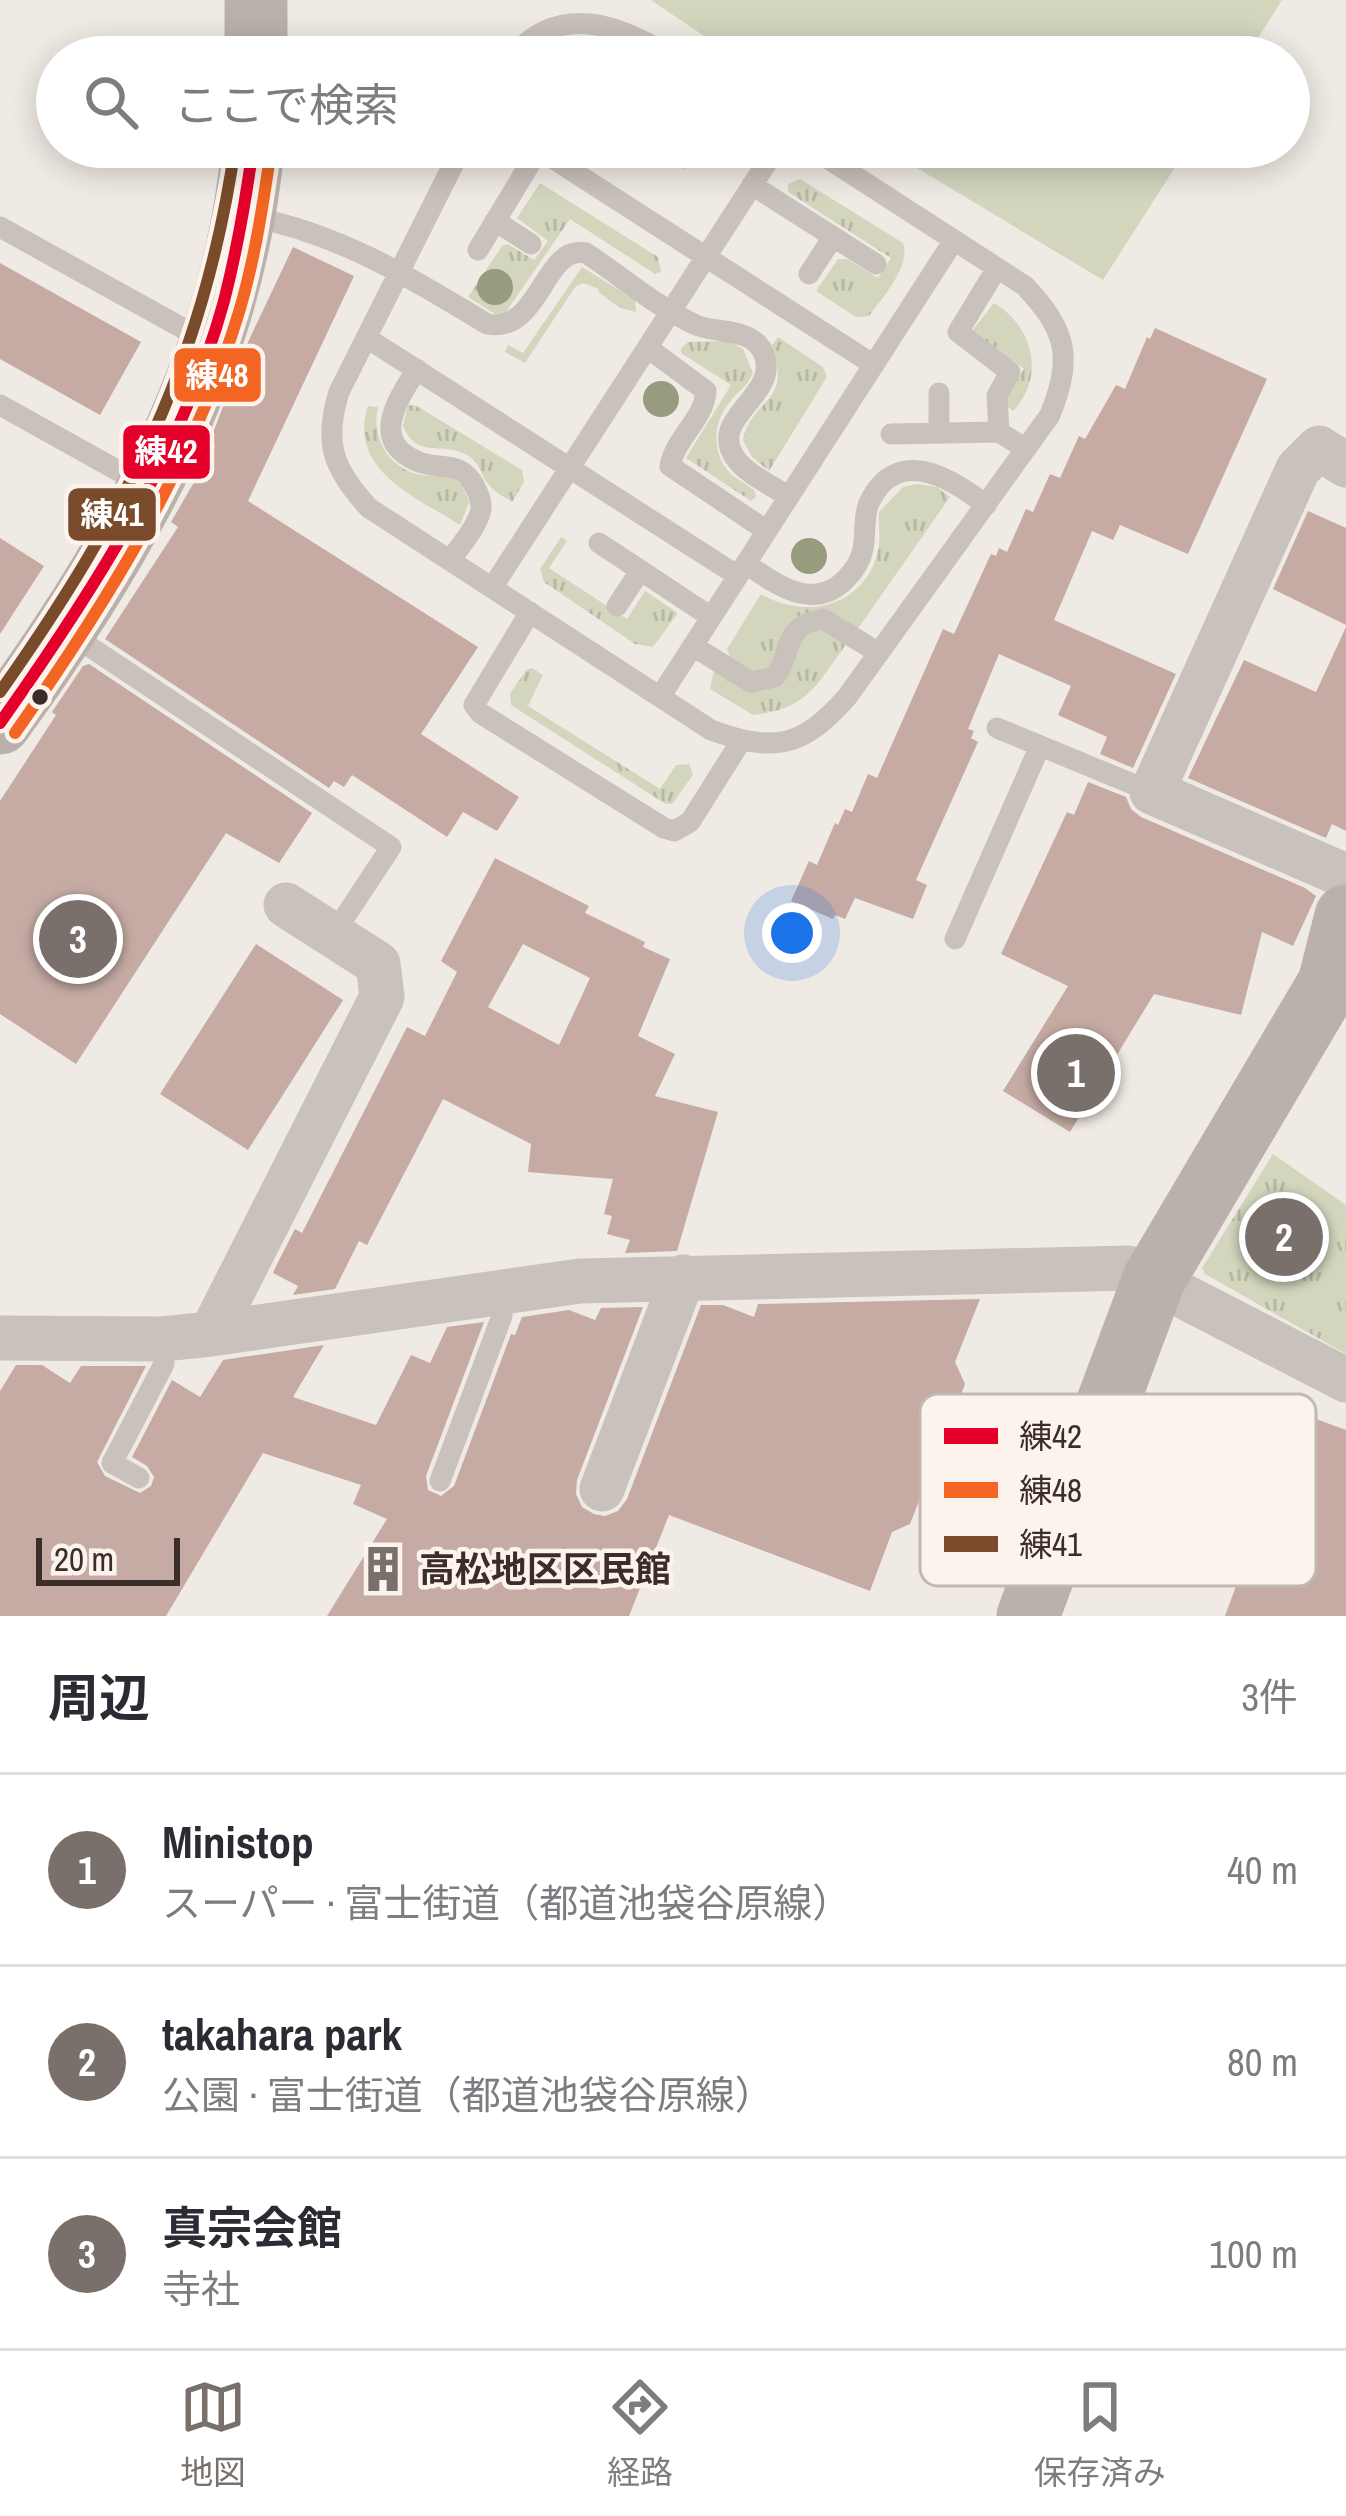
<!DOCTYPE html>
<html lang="ja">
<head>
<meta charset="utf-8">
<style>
	:root { --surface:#fff; --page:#f7f7f7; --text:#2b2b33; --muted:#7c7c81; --line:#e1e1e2; --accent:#7a706b }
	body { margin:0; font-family:"Archivo Narrow","Noto Sans JP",sans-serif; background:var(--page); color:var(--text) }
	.scale { position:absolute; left:36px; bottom:30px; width:144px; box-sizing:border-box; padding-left:12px; border:6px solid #3b2e2a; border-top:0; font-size:33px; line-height:42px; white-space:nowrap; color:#3b2e2a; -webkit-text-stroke:9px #fbf3ec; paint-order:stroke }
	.you { position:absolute; left:792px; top:933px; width:42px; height:42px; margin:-30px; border:9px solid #fff; border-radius:50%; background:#1a73e8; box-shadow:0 0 0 18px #1a73e833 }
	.badge { display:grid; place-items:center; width:78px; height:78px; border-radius:50%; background:var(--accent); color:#fff; font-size:39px; font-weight:700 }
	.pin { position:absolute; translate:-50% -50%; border:6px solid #fff; box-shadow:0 3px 12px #0006 }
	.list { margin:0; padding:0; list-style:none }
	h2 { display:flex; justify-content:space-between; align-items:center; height:156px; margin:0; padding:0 48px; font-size:51px }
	h2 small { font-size:39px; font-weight:400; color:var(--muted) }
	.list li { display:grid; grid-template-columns:78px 1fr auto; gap:36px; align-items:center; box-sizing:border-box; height:192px; padding:0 48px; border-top:3px solid var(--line) }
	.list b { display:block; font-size:45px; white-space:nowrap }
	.list p { margin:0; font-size:39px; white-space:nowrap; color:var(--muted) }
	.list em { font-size:39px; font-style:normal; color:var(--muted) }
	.icon { flex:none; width:66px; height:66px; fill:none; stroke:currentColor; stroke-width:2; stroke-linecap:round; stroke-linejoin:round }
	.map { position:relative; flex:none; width:1346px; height:1616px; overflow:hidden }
	.search { position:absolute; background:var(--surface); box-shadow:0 6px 30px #0003; left:36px; right:36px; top:36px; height:132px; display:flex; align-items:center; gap:30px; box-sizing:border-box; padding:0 42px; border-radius:66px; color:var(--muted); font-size:45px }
	.sheet { height:732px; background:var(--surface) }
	nav { display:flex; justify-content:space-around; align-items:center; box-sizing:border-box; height:168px; border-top:3px solid var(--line); background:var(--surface); font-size:33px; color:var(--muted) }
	nav a { display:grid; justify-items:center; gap:6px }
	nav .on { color:var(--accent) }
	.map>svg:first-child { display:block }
	.grass { fill:url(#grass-tufts) }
	.garden { fill:#d3d6bd }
	.building { fill:#c5aba4; fill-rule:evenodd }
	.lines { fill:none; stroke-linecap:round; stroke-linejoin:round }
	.lane { stroke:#c9c1bc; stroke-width:21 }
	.street { stroke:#c9c1bc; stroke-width:45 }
	.secondary { stroke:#bab1ac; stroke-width:63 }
	.bus-1-casing { stroke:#fbf3ec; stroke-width:21 }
	.bus-2-casing { stroke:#fbf3ec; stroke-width:21 }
	.bus-3-casing { stroke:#fbf3ec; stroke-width:21 }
	.bus-1 { stroke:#e4002b; stroke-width:12 }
	.bus-2 { stroke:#f26522; stroke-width:12 }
	.bus-3 { stroke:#7a4b2a; stroke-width:12 }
	.tree { fill:#979c7e }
	.bus-dot { fill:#3b2e2a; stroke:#fbf3ec; stroke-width:4.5 }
	.labels { text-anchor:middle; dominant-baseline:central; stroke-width:9; stroke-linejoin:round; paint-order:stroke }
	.poi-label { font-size:36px; font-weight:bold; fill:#3b2e2a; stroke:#fbf3ec; text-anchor:start }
	.key { fill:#fbf3ec; stroke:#c1b8b2; stroke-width:3 }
	.key-label { font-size:33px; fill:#3b2e2a }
	.line-badge { stroke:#fbf3ec; stroke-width:4.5 }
	.badge-label { font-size:33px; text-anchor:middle; font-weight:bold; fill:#fff }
</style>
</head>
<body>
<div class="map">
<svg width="1346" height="1616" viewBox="0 0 1346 1616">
	<defs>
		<pattern id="grass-tufts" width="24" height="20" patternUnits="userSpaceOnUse" patternTransform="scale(3)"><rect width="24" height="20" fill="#d3d6bd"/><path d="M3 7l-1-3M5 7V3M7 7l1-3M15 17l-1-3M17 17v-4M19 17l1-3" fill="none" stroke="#b6b8a3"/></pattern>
	</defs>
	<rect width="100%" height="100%" fill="#f0eae4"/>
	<path class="grass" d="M800,179l103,64c8,23 -20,54 -34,73l-13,1 -40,-26 22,-32h9l31,19 13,-20 -103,-66v-8z
		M540,183l118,74 3,15 -6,2 -85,-55 -64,93 -11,2 -27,-17 34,-51 6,-2 26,16 14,-19 -31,-23z
		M582,267l53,33 1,12 -16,-4 -22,-16 1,-3 -16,-6 -8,4 -50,76 -20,-11 3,-7 15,8z
		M994,303c39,23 52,73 19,108l-11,-10 22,-32 -53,-37z
		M778,337l45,30 4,10 -58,94 -17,-14 -9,-17c9,-44 50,-34 29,-95z
		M729,341l14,8 10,24c-6,14 -15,18 -24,30 -16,19 -18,52 2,71 7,6 16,10 24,17l1,6 -5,4 -65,-43 45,-73 -50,-32v-4l7,-7z
		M408,405l9,1 105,64 2,12 -12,20c-7,-5 -17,-9 -23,-17 -9,-10 -8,-22 -22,-30 -25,-14 -50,5 -64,-29z
		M368,406l10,1c-7,29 10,60 39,67 14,4 25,-2 37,6 10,5 12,13 15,23l-9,22c-44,-28 -113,-55 -92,-119z
		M917,484l20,3 13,10 -93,133c-65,-29 -59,-22 -85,37l-18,9 -24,-19 -3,-8 34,-55c46,27 104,12 117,-43 3,-12 0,-26 1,-39l24,-25z
		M561,537l6,4 -18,27 78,51 18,-28 33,22 -25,34 -18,-3 -91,-62 -4,-13z
		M821,626l21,13 3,7c-30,41 -38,63 -92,69l-43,-26 4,-19 40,21 47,-55z
		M532,668l11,7 -15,31 132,83 16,-24 13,-1 4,11 -21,29 -8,-1 -153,-98 -1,-11 16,-24z
		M1273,1154l73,51v149l-141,-80 -3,-6z"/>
	<path class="garden" d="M651,0h631l-36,57h-511z
		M882,147h306l-85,133z"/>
	<path class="building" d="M293,247l61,29 -106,225 230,146 -57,87 98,63 -22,34 -34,-19 -16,25 -95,-62 -8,12 -10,-6 -5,7 -224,-149 73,-112 -7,-5 44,-76 -6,-3 39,-101z
		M0,263l141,79 -41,73 -100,-56z
		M1155,328l112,51 -79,175 -68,-29 -7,15 -21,-9 -38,89 122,54 -43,94 -33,-14 7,-17 -49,-22 13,-29 -72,-32 -31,75 6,2 -3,7 7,4 -62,138 11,5 -14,34 -58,-21 -10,21 -10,-4 -2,4 -42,-18 18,-40 8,4 18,-42 3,2 7,-16 7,3 16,-38 9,4 66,-149 11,5 37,-80 5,2 3,-8 8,4 19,-43 7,3 17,-38 10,4 19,-42 6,3 31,-54 9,4 22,-52 3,2z
		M1308,511l38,17v97l-73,-36z
		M0,538l44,28 -44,68z
		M1346,627v204l-14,-7 -6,14 -138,-60 56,-118 72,32z
		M89,664l223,149 -33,50 -53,-30 -150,231 -76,-50v-213l56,-86 -4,-3 31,-46z
		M1088,782l38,15 5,12 10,8 164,71 11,8 -23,50 -31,-14 -21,83 -87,-21 -84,138 -67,-41 65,-105 -67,-32 66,-142 7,3z
		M495,858l94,48 -4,7 60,29 -2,5 27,12 -32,77 37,18 -20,42 63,16 -41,139 -52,2 5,-13 -23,-6 5,-18 -8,-2 9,-35 -85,-7 3,-28 -88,-45 -76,146 -8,-4 -24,48 -42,6 5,-9 -25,-13 2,-5 20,-39 7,4 105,-206 18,9 32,-64 -16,-11zM523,944l67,34 -31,67 -71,-38z
		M256,944l87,56 -95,150 -88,-56z
		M980,1299l-25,63 10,22 -55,140 -18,8 -22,59 -201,-76 -40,101h-302l60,-97 -34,-15 8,-19 -98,-32 -97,163h-166v-225l16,-26h26l28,18 11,-17h65l-49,96 8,14 35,17 11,-7 3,-9 -7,-11 -15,-9 40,-77 28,17 23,-37 101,-15 -31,52 83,28 35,-70 19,8 17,-36 37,-5 -58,154 2,14 13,6 13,-10 57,-152 4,1 7,-18 47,-7 26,10 6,-12 42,-1 -66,173 -1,14 6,13 12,7 11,2 13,-5 9,-12 74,-194h22l31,12 4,-13z
		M1300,1413l46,17v186h-121z"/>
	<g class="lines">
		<path class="lane" d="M512,57c47,-55 107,-33 159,0
			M462,147l-123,245c-16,51 -6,77 30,116l342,222c63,23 91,18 136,-33l203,-282c23,-58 17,-84 -25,-129l-215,-139
			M535,147l339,218
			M665,147l19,11 24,-11
			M752,185l124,79
			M245,216c88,14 167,62 242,108 54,10 56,-80 99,-71 35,23 72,55 110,72 21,9 55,2 67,27 20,44 -58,65 -27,107 12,16 37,27 53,38
			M495,221l36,23
			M0,227l204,113
			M478,250l62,-103
			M997,268l-39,64 52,40 -13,24 2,36 27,17
			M809,274l24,-37
			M367,338l371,238
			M648,348l58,43c-2,29 -31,47 -36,75l97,65
			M417,369c-19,30 -49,73 2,93 22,8 43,-2 56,25 4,8 8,17 5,26 -5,17 -20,33 -30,47
			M939,393v40
			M0,405l142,79
			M891,434l108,-2
			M599,543l112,74
			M746,564c30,20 66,48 99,16 8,-8 16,-20 18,-31 3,-15 0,-32 6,-46 28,-59 82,-25 117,2
			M492,588l285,-441
			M617,606l23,-35
			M530,612l-56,93 6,8 184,115 10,3 16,-9 51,-81
			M69,633l322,214 -58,88
			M693,646l58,36 24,-5c20,-28 6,-51 48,-58l56,34
			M660,697l294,-457
			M997,728l155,64
			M955,939l85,-193
			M139,1478l-27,-15 52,-99 -1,-25
			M440,1481l62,-165 -1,-24"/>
		<path class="street" d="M1346,465l-27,-17 -21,21 -146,323 194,84
			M211,1334l171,-337 -4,-33 -92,-59
			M0,1338l163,1 48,-5 369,-53 549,-13 217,112
			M602,1489l81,-212"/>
		<path class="secondary" d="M256,57v-57
			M0,723c126,-173 233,-359 253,-576
			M1028,1616l126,-337 175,-296 17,-67"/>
		<defs>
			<path id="bus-1" d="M0,723c92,-130 181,-267 224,-422 13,-51 22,-102 29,-154"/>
			<path id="bus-2" d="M15,733c92,-131 177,-266 224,-421 16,-53 24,-108 32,-162"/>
			<path id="bus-3" d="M0,692c125,-177 204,-329 235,-545"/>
		</defs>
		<use href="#bus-1" class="bus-1-casing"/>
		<use href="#bus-2" class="bus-2-casing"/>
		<use href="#bus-3" class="bus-3-casing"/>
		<use href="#bus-1" class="bus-1"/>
		<use href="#bus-2" class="bus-2"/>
		<use href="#bus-3" class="bus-3"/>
	</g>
	<g class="tree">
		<circle cx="495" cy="287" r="18"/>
		<circle cx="661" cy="399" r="18"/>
		<circle cx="809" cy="556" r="18"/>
	</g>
	<defs>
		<symbol id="building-bare" viewBox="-9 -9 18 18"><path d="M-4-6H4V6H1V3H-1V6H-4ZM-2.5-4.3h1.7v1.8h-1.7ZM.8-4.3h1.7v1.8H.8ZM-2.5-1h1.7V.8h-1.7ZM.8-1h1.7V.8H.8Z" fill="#7a706b" stroke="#fbf3ec" stroke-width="2.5" paint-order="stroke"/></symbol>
	</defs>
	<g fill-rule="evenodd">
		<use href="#building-bare" x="350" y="1536" width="66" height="66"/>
	</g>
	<circle class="bus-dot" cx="40" cy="697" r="10"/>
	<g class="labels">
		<g class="poi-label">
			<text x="419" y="1569">高松地区区民館</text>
		</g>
	</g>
	<rect x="920" y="1394" width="396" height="192" rx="18" class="key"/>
	<rect x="944" y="1428" width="54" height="16" fill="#e4002b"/>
	<rect x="944" y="1482" width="54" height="16" fill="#f26522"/>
	<rect x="944" y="1536" width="54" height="16" fill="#7a4b2a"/>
	<g class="key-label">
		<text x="1019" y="1448">練42</text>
		<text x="1019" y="1502">練48</text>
		<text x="1019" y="1556">練41</text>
	</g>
	<g class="line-badge">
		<rect x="172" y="346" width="91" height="58" rx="12" fill="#f26522"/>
		<rect x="121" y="423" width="91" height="58" rx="12" fill="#e4002b"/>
		<rect x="66" y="486" width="92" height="57" rx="12" fill="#7a4b2a"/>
	</g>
	<g class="badge-label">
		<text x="217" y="387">練48</text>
		<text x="166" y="463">練42</text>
		<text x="112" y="526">練41</text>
	</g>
</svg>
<div class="scale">20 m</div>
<div class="you"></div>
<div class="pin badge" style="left:1076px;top:1073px">1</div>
<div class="pin badge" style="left:1284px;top:1237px">2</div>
<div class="pin badge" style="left:78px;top:939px">3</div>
<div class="search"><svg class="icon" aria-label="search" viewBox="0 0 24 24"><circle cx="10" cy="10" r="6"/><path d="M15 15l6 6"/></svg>ここで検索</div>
</div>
<section class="sheet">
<h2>周辺<small>3件</small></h2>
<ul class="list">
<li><span class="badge">1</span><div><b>Ministop</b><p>スーパー · 富士街道（都道池袋谷原線）</p></div><em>40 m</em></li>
<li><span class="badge">2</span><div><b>takahara park</b><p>公園 · 富士街道（都道池袋谷原線）</p></div><em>80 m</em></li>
<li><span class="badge">3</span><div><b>真宗会館</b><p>寺社</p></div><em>100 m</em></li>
</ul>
</section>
<nav>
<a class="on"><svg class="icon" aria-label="map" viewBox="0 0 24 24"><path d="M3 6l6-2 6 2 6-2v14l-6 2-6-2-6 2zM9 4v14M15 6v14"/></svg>地図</a>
<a><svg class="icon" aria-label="directions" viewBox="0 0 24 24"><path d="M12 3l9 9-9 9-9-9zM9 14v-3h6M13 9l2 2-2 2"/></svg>経路</a>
<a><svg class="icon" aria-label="saved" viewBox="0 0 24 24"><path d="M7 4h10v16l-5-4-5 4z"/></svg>保存済み</a>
</nav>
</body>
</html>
